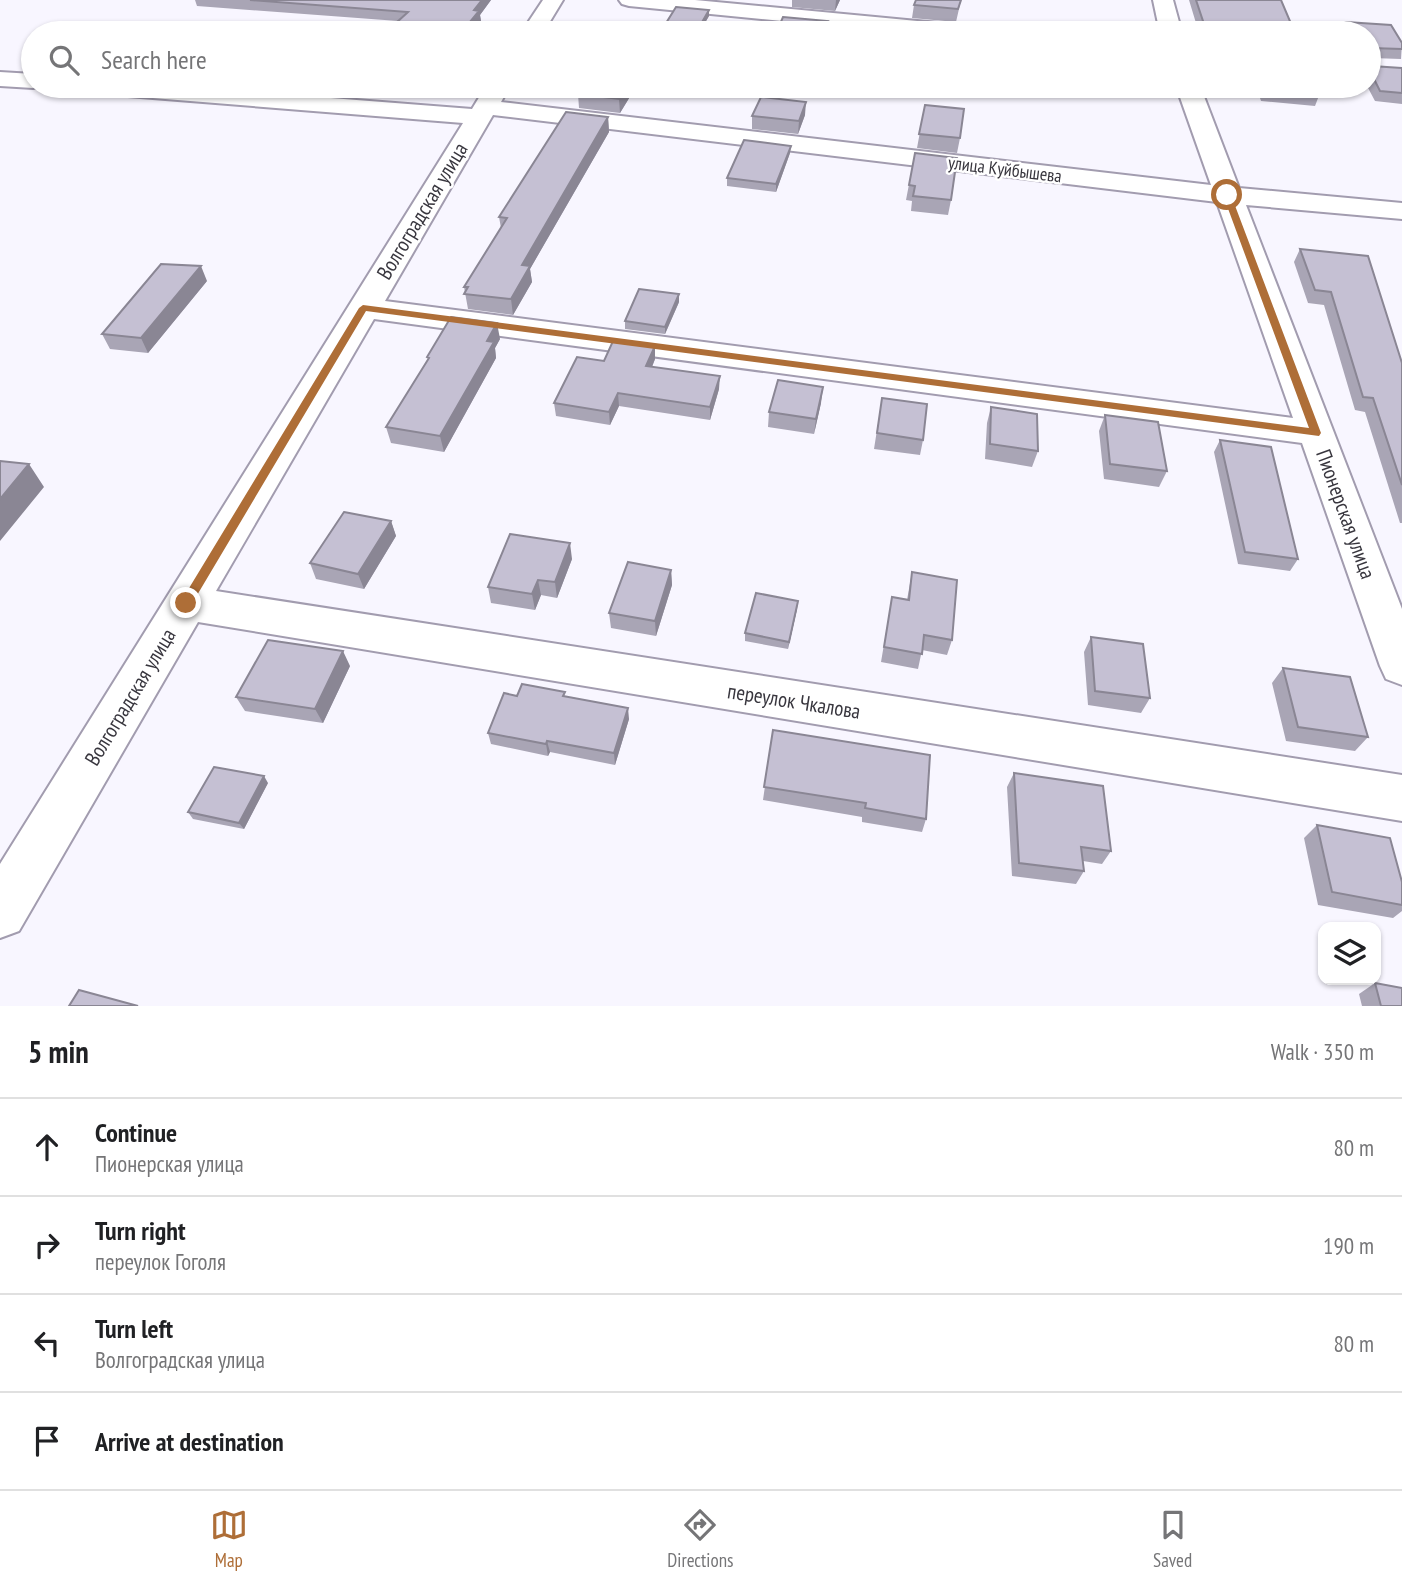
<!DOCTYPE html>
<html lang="en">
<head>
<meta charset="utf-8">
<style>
	:root { --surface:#fff; --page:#f2f2f2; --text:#202124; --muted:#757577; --line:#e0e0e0; --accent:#ae6e37 }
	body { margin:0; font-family:"PT Sans Narrow",sans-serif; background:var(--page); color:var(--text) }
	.controls { position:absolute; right:21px; bottom:21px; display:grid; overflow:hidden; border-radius:14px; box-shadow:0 2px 5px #0004 }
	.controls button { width:63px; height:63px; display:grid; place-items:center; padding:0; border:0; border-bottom:2px solid var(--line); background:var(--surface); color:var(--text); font:35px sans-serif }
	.stop { position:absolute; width:21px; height:21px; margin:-16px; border:5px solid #ae6e37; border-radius:50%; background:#fff }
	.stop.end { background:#ae6e37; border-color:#fff; box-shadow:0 2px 7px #0008 }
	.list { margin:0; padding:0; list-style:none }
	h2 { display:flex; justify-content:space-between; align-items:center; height:91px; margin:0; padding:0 28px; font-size:30px }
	h2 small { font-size:23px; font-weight:400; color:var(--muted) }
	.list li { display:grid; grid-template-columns:46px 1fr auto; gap:21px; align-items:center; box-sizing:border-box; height:98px; padding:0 28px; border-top:2px solid var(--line) }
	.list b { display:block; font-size:26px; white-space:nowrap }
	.list p { margin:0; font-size:23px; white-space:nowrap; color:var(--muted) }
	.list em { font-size:23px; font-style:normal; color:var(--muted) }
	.icon { flex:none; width:38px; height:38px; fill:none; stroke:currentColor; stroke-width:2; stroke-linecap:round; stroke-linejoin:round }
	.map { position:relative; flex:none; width:1402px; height:1006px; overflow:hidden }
	.search { position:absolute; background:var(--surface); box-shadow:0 2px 5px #0004; left:21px; right:21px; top:21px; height:77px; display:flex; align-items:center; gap:18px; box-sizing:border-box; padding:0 24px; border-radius:38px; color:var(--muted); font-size:26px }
	.sheet { height:483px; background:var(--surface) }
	nav { display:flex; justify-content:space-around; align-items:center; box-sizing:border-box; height:98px; border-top:2px solid var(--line); background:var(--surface); font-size:19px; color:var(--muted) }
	nav a { display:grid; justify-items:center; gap:4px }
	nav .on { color:var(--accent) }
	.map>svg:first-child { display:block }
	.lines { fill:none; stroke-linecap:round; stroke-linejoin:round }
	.street-casing { stroke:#a29caf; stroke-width:4 }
	.street { fill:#fff; fill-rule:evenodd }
	.wall { fill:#a9a5b5 }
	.shaded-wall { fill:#8a8694 }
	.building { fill:#c5c0d3; stroke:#8a8694; stroke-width:2 }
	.route { fill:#ae6e37 }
	.labels { text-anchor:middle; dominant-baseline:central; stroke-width:5; stroke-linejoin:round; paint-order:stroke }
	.far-street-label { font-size:18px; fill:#38363e; stroke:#fff }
	.street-label { font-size:21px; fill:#38363e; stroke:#fff }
</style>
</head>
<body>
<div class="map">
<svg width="1402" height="1006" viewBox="0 0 1402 1006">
	<rect width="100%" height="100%" fill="#f8f6ff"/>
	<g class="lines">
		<defs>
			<path id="street" d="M543,0h20l-20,33h-22z
				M619,0h76l275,26 8,2 3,5h-76l-276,-27 -7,-2z
				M1153,0h20l9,33h-22z
				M0,72l33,2v12h9l-9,2 -33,-2z
				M78,86h100l294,23 14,-23h24l-9,16 710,83 -35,-99h24l39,102 163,15v16l-156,-14 156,404v76l-16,-6 -6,-13 -78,-223 -928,-124 -158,272 1186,184v46l-1204,-199 -179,309 -19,7v-74l463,-741 -373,-30 -8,-2zM493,115l724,87 76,216 -908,-117z"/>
		</defs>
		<use href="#street" class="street-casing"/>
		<use href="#street" class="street"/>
	</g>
	<path class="wall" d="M195,0h296l-11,15 1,6h-83l-201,-15z
		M792,0h48l-5,11 -43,-4z
		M961,0l-5,22 -44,-4 2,-13z
		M1189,0h92l14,33h-96z
		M709,10v6l-10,17h-36v-5z
		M1346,22l56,21 -1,16 -29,-1v8l30,2v36l-27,-3 -8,-15h2v-53h-27v-1z
		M358,86h70l-10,12 -58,-5z
		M1256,86h61l3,7 -5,13 -54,-5z
		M634,90l-14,23 -41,-5 -1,-14z
		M925,105l35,33 -3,15 -40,-5z
		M805,115l-7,19 -46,-5v-13z
		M608,117l1,15 -79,137 2,13 -19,33 -45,-6 -4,-22 37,-59 -2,-11z
		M790,153l-14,39 -49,-6v-8z
		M915,153l36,47 -3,15 -37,-4 1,-10 -6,-1z
		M1300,249l102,114v160h-2l-35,-111 -10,-2 -31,-105 -16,-2 -14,-41z
		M207,281l-59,72 -38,-4 -8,-15z
		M679,302l-14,32 -40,-5v-8z
		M500,339l-5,9 1,10 -52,94 -53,-9 -5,-16 42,-67 -1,-3z
		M655,346v13l-3,8 67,22 -9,31 -91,-14 -9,19 -54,-9 -2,-13 50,-42z
		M882,398l41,42 -3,15 -46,-6z
		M821,403l-7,31 -46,-7 1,-15z
		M991,407l47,44 -6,16 -47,-8 2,-36z
		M1105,415l62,56 -8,16 -55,-8 -5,-48z
		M1220,440l78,119 -8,12 -52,-7 -24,-112z
		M391,521l5,15 -32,53 -48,-10 -6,-16z
		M572,559l-15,39 -16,-3 -6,15 -44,-7 -3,-16z
		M671,570l1,15 -16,51 -45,-8 -2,-15z
		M912,572l40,68 -5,15 -25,-5 -4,19 -37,-7 11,-65 15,3z
		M797,609l-9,40 -43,-8v-8z
		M1091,637l59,61 -9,15 -53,-8 -4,-53z
		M350,666l-27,57 -78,-12 -9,-14z
		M1283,668l85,69 -13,14 -69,-10 -14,-58z
		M517,696h48l64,23 -14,46 -65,-13 -2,4 -57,-12 -3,-11z
		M773,730l153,89 -4,13 -60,-10v-5l-99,-17z
		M1014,773l97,78 -9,13 -19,-3 1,10 -8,13 -64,-8 -5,-89z
		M268,783l-24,46 -51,-10 -5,-7z
		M1317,825l85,57v29l-9,7 -75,-13 -14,-67z
		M1375,983l27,23h-40l-3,-12z"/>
	<path class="shaded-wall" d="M482,0h9l-11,15 1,6 -10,12h-10l13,-23z
		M836,0h4l-5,11z
		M709,10v6l-10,17h-2v-2z
		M417,86h11l-10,12 -2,-11z
		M627,86h6l1,4 -14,23 -1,-14z
		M806,102l-1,13 -7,19 1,-13z
		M608,117l1,15 -79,137 2,13 -19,33 -2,-16 11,-34z
		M791,146l-1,7 -14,39v-8z
		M201,266l6,15 -59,72 -7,-15z
		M679,294v8l-14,32v-7z
		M497,323l3,16 -5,9 1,10 -52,94 -4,-16 47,-95z
		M655,346v13l-8,20 -1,-13z
		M720,376l-1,13 -9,31v-13z
		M823,387l-2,16 -7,31 2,-15z
		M618,393l1,13 -9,19 -1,-13z
		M29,464l15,23 -44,54v-42z
		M391,521l5,15 -32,53 -6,-15z
		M570,543l2,16 -15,39 -2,-16z
		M671,570l1,15 -16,51 -1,-15z
		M538,580l3,15 -6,15 -3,-16z
		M798,601l-1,8 -9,40 1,-7z
		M343,651l7,15 -27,57 -8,-14z
		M628,708l1,11 -14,46 -1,-12z
		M547,741l3,11 -2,4 -2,-12z
		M264,776l4,7 -24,46 -5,-6z"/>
	<path class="building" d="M250,0h232l-8,10 5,1 -18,22h-76l23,-21z
		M916,0h45l-3,9 -44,-4z
		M1196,0h85l14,33h-48l-1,-3 -41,-3z
		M676,7l33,3 -12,21 -34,-3z
		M783,17l45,4 -6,12h-46z
		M1346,22l45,3 11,18v6l-30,-1v18l30,2v25l-22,-2 -11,-22v-36h-17z
		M908,29h46l-1,4h-46z
		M583,86h44l-8,13 -41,-5z
		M1265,86h52l3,7 -54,-5z
		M761,97l45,5 -7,19 -47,-5z
		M925,105l39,4 -4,29 -41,-4z
		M566,112l42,5 -86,148 8,1 -19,33 -47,-5 4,-7h-4l43,-69 -8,-1z
		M744,140l47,6 -15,38 -49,-6z
		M915,153l42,5 -6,42 -38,-4 2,-10 -6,-1z
		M1300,249l68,7 34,107v122l-29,-87 -10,-1 -32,-105 -16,-2z
		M161,264l40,2 -60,72 -39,-4z
		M639,289l40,5 -14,33 -40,-6z
		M451,317l46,6 -10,18 7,1 -54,94 -54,-9 43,-69 -2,-1z
		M613,341l42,5 -9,20 74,10 -10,31 -92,-14 -9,19 -55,-9 23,-46 27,4z
		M778,380l45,7 -7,32 -47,-7z
		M882,398l45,6 -4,36 -46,-7z
		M991,407l46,7 1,37 -48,-7z
		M1105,415l53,7 9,49 -57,-7z
		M1220,440l51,7 27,112 -53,-7z
		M0,461l29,3 -29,35z
		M344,512l47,9 -33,53 -48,-11z
		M510,534l60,9 -15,39 -17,-2 -6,14 -44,-7z
		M628,562l43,8 -16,51 -46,-8z
		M912,572l45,8 -5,60 -28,-5 -2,19 -38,-7 8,-50 17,3z
		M756,593l42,8 -9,41 -44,-9z
		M1091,637l52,7 7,54 -55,-7z
		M268,640l75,11 -28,58 -79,-12z
		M1283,668l67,9 18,60 -70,-10z
		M522,684l43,8 -2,4 65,12 -14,45 -67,-12 -1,3 -58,-11 16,-40 13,3z
		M773,730l157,25 -4,64 -61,-11 1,-5 -102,-16z
		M214,767l50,9 -25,47 -51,-11z
		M1014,773l89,13 8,65 -30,-4 3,24 -65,-8z
		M1317,825l73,13 12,44v23l-70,-13z
		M1375,983l27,5v18h-21z
		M79,990l59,16h-69z"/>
	<path class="route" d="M1227,193l4,2 90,238 -2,3 -953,-125 -176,296 -4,1 -6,-5 179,-295 4,-3 946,123 -86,-233z"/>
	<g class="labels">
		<g class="far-street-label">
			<text transform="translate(1005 169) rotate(7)">улица Куйбышева</text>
		</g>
		<g class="street-label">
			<text transform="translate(422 211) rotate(-59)">Волгоградская улица</text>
			<text transform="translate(1346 514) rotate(70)">Пионерская улица</text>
			<text transform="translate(130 697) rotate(-59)">Волгоградская улица</text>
			<text transform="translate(794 701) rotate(9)">переулок Чкалова</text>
		</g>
	</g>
</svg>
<div class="controls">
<button><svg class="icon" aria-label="layers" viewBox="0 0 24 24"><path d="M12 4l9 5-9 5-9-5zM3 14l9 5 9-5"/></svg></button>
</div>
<div class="stop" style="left:1227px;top:195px"></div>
<div class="stop end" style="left:186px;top:603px"></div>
<div class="search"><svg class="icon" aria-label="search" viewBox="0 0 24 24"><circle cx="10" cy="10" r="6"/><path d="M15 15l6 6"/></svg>Search here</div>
</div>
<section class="sheet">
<h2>5 min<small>Walk · 350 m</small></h2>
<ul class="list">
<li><svg class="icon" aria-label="ahead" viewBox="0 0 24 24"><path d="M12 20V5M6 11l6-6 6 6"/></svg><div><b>Continue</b><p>Пионерская улица</p></div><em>80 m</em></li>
<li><svg class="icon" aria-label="right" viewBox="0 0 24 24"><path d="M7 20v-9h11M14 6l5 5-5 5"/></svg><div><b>Turn right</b><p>переулок Гоголя</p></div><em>190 m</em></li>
<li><svg class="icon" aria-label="left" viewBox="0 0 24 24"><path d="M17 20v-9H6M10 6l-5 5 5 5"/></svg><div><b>Turn left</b><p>Волгоградская улица</p></div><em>80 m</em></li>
<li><svg class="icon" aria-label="arrive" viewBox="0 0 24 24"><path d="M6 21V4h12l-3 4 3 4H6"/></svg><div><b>Arrive at destination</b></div></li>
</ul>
</section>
<nav>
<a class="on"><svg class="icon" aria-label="map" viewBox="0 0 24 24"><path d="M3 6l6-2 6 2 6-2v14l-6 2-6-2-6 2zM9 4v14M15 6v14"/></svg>Map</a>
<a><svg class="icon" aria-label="directions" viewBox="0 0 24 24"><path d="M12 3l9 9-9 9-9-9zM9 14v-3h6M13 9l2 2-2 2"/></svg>Directions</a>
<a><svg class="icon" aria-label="saved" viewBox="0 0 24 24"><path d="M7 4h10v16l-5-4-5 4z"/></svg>Saved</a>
</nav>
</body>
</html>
